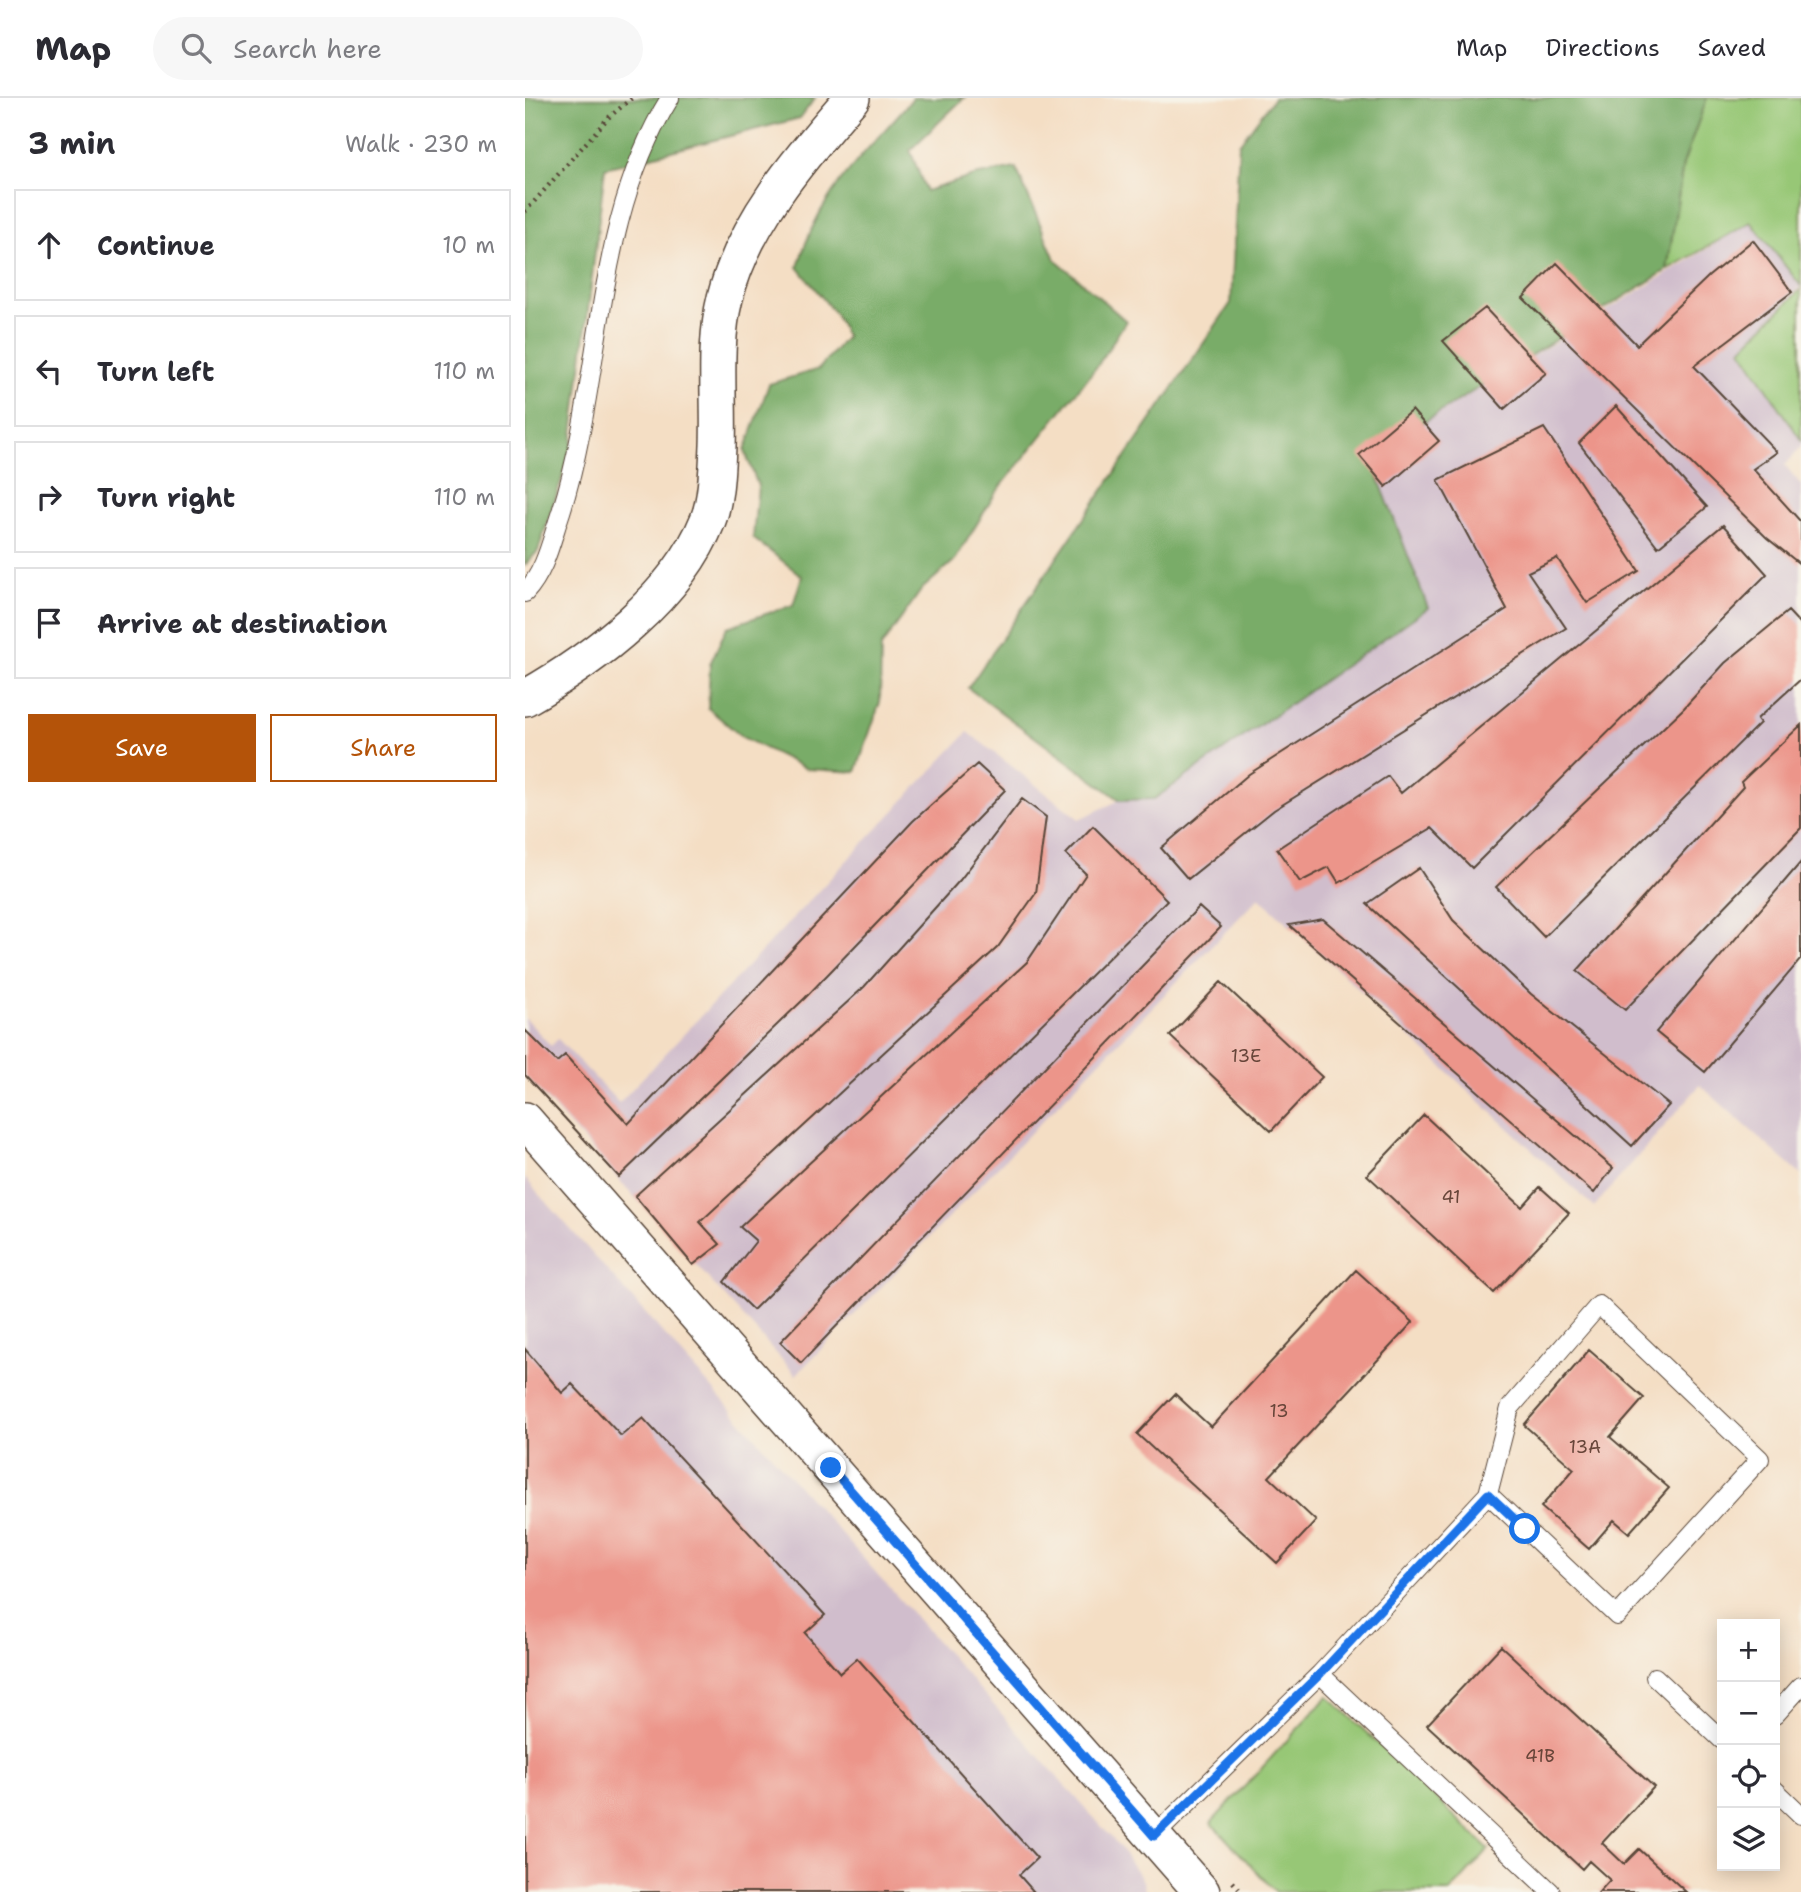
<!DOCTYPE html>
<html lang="en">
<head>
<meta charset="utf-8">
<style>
	:root { --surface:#fff; --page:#f7f7f7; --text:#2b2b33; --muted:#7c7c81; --line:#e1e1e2; --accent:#b45309 }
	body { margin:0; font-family:"Shantell Sans",sans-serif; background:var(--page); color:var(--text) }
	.controls { position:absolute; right:21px; bottom:21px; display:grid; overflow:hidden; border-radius:0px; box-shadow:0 4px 18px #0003 }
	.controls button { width:63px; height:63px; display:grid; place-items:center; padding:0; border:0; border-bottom:2px solid var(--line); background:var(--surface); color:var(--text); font:35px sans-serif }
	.stop { position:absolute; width:21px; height:21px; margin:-16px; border:5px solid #1a73e8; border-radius:50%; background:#fff }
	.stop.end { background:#1a73e8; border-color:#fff; box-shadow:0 2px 7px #0008 }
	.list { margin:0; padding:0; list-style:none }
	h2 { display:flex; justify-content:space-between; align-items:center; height:91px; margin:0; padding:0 28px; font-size:30px }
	h2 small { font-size:23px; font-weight:400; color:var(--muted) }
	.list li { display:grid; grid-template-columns:46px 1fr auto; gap:21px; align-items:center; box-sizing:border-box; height:112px; margin:0 14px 14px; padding:0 14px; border:2px solid var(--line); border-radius:0px }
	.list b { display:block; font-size:26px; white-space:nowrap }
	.list em { font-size:23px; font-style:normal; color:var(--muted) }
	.actions { display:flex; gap:14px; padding:21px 28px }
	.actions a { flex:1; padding:16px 0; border:2px solid var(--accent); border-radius:0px; text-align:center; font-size:24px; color:var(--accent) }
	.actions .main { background:var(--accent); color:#fff }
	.icon { flex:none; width:38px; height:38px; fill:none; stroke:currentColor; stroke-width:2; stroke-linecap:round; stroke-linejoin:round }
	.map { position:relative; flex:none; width:1276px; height:1794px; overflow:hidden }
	header { display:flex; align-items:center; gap:42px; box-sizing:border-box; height:98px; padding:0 35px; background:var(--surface); border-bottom:2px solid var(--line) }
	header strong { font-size:33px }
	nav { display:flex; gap:38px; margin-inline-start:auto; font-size:24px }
	.search { width:490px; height:63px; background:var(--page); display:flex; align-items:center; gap:18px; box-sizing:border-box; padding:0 24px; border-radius:38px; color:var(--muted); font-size:26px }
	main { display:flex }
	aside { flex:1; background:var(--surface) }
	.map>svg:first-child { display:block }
	.industrial { fill:#d0bdcc }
	.green { fill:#97c776; stroke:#69784a; stroke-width:2 }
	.forest { fill:#79ac67; stroke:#5a6b42; stroke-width:2 }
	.building { fill:#ec958a }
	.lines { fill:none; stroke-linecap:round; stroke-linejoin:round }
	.service-casing { stroke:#574537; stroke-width:20 }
	.minor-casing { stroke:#574537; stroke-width:38 }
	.path { stroke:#574537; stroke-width:4.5; stroke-dasharray:2 5; stroke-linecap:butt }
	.service { stroke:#fff; stroke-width:18 }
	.minor { stroke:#fff; stroke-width:35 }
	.route { stroke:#1a73e8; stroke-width:9 }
	.labels { text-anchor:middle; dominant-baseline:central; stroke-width:5; stroke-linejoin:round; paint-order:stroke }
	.number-label { font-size:18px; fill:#674539 }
</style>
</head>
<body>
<header>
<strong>Map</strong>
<div class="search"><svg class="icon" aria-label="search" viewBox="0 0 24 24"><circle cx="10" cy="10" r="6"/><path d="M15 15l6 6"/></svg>Search here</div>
<nav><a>Map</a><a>Directions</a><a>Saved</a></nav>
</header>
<main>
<aside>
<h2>3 min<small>Walk · 230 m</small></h2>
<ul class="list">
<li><svg class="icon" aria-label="ahead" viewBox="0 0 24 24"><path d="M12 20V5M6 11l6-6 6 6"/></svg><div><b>Continue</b></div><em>10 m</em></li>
<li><svg class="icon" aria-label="left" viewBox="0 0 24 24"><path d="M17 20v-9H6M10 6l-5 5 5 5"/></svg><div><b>Turn left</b></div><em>110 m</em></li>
<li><svg class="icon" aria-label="right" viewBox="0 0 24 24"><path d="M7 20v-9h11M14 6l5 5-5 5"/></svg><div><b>Turn right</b></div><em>110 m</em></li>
<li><svg class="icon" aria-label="arrive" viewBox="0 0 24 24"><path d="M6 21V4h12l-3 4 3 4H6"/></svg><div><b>Arrive at destination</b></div></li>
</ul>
<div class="actions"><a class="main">Save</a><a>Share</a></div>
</aside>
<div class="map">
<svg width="1276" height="1794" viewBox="0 0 1276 1794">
	<rect width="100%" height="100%" fill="#f7f3e8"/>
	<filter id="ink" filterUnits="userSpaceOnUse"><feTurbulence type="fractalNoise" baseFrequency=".0143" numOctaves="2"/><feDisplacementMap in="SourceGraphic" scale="14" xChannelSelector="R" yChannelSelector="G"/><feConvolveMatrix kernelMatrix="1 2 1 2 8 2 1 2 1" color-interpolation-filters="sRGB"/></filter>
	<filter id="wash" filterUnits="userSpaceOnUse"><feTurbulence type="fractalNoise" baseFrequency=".00686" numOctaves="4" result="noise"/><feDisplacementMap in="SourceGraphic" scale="28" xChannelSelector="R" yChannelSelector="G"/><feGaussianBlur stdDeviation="1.57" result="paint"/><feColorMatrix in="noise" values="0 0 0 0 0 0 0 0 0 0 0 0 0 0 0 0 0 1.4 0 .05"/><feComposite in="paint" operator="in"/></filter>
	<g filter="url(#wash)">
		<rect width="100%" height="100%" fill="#f4dec4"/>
		<path class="industrial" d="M1226,124l50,64 -60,63 60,91v7l-16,18 16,20v690l-101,-90 -106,122 -335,-310 -463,478 -271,-299v-58l26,28 7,-7 61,64 349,-371 111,87 41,-19 35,-1 215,-343z
			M0,1080l594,668 24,35 2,11h-620z"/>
		<path class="green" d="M1182,0h94v188l-50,-64 -84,48 16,-106z
			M1276,191v151l-60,-91z
			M803,1598l161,153 -39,43h-174l-65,-69z"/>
		<path class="forest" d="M0,0h290l-15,20 -195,50 -34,283 -33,100 -13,14z
			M388,0h51l-54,52 16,41 48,-15 42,-8 39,91 71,62 -28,44 -103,129 -40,66 -33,29 -41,58 -1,55 -24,70 -49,-3 -65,-32 -34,-29 2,-44 17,-37 66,-22 9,-29 -49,-38 5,-52 -13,-35 24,-67 50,-15 27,-32 -10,-22 -38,-48c21,-77 66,-111 115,-169z
			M749,0h433l-24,66 -16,106 -297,186 58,152 -274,191 -34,1 -152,-112 263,-385 8,-159z"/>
		<g id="blocks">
			<path class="building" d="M1228,142l39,52 -98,74 83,86 -24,17 48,53v43l-34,-27 -244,-240 34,-35 80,82 72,-69z
				M960,210l61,65 -42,36 -61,-68z
				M1091,308l91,101 -49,40 -79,-104z
				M887,312l27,31 -53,46 -27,-32z
				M1019,330l95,143 -52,32 -30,-45 -29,14 38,56 -292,182 -86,69 -27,-31 88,-74 258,-165 -69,-129z
				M1198,427l44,49 -295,294 -40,-40 -93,55 -10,-16 -29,15 -23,-33 111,-73 13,17z
				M1263,513l13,14v54l-44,40 3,4 -216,214 -48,-50 188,-179 41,-45z
				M1276,627v103l-176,182 -48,-39 166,-184 -2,-5z
				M452,666l28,26 -200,208 -186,179 -94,-102v-45l32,32 8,-7 63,69 285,-303z
				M497,701l24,18 -10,76 -38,54 -298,275 20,22 -27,21 -58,-69 229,-209 96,-107z
				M568,728l74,74 -414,410 -29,-28 32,-41 -16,-14 287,-265 59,-88 -20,-20z
				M1276,764v97l-96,113 -49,-40z
				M894,770l34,52 78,74 138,111 -37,41 -265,-242z
				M674,809l22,20 -420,436 -21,-21z
				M798,821l290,249 -19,25 -305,-268z
				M696,884l101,95 -51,54 -101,-95z
				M899,1017l98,92 18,-20 29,26 -75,80 -127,-118z
				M831,1172l57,52 -144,155 47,44 -39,42 -140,-129 38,-40 36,33z
				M0,1251l37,44 10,-9 49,52 22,-18 182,197 -20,18 35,40 17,-15 180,200 -18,17 15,17h-509z
				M1064,1252l55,48 -34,39 59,51 -40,45 -15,-13 -25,29 -48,-42 33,-38 -50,-44z
				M976,1548l153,141 -52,56 22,21 15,-15 47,43h-87l11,-12 -21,-19 -7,8 -155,-144z"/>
		</g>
	</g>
	<g filter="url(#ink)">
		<use href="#blocks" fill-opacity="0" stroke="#574537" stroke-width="2"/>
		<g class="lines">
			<defs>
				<path id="service" d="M0,495c21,-23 26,-52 36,-81 43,-136 32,-290 109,-414
					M795,1576l231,218
					M1130,1579l67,63
					M1250,1617l26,-29
					M1250,1692l26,25
					M629,1738l166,-162 168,-180 22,-86 89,-103 161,154 -143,157 -129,-122"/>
				<path id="minor" d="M0,600c69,-39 153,-102 183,-178 8,-20 9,-52 10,-74 2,-49 -5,-100 7,-148 19,-76 77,-142 127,-200
					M0,1022l677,772"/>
			</defs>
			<use href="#service" class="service-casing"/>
			<use href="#minor" class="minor-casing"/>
			<path class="path" d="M0,114l83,-94 24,-20
				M708,1784l9,10"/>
			<use href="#service" class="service"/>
			<use href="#minor" class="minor"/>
		</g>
	</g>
	<g class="lines" filter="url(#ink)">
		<path class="route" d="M306,1370l323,368 166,-162 168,-180 37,35"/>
	</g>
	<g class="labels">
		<g class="number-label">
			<text x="721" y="958">13Е</text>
			<text x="926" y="1099">41</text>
			<text x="754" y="1313">13</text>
			<text x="1060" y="1349">13А</text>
			<text x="1015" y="1658">41В</text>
		</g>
	</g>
</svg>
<div class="controls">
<button>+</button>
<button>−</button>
<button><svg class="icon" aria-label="locate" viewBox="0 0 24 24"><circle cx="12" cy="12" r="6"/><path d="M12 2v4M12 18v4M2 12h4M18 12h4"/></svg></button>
<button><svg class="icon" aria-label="layers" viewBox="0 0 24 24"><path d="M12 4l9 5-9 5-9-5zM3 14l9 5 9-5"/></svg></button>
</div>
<div class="stop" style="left:1000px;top:1431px"></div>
<div class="stop end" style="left:306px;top:1370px"></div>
</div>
</main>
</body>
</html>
